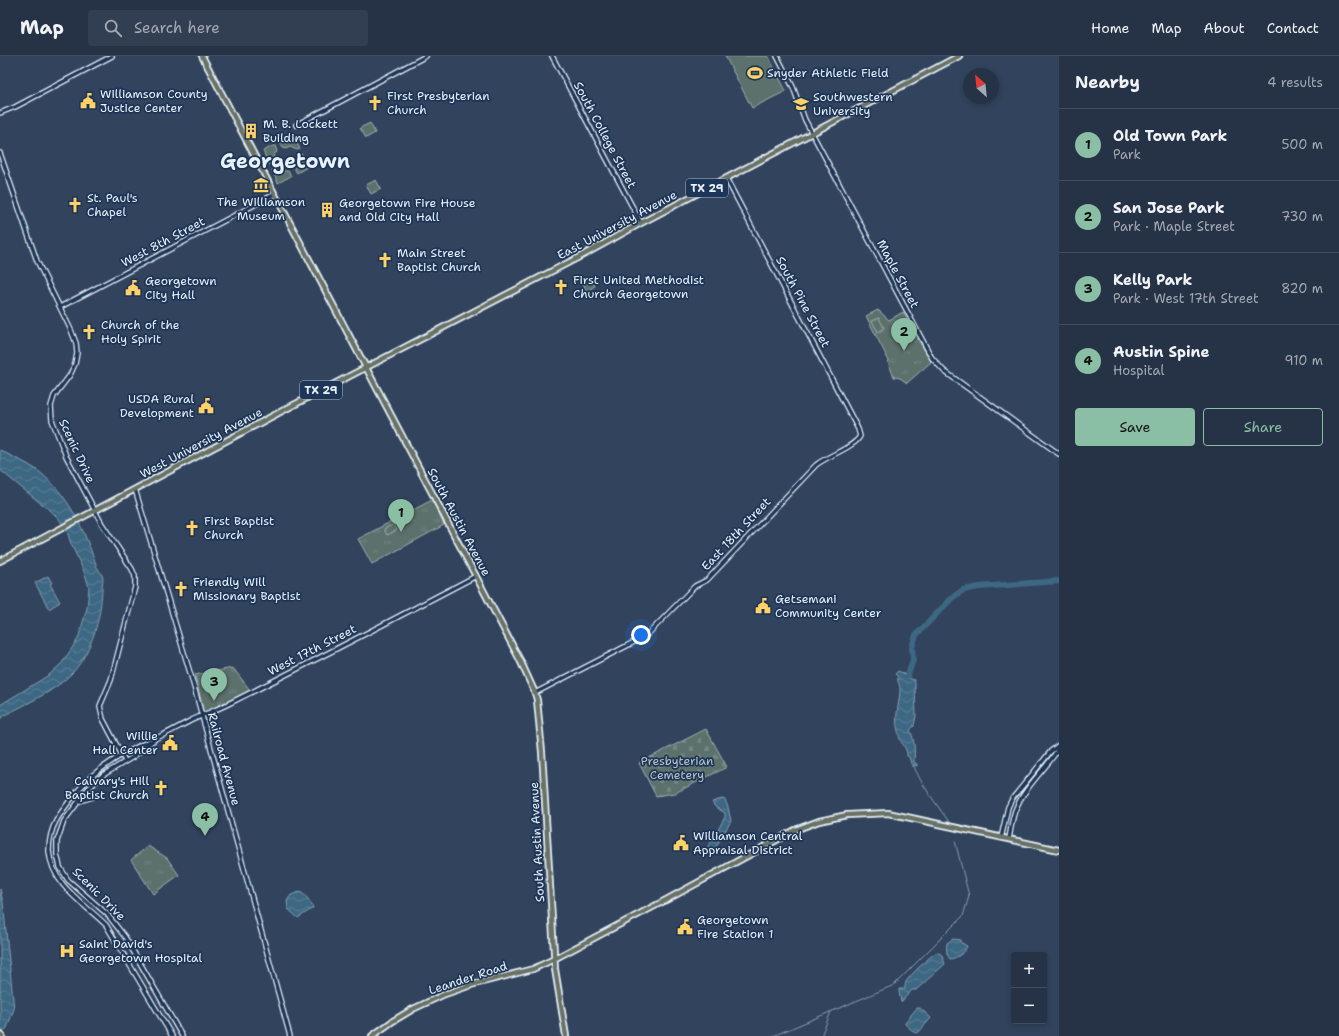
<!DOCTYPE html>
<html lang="en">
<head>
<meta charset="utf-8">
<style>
	:root { --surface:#263246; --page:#323e51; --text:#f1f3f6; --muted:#a4aab3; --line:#424d5f; --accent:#8abfa5 }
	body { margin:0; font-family:"Shantell Sans",sans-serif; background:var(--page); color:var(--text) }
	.controls { position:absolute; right:12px; bottom:12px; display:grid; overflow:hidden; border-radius:4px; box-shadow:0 2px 6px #0003 }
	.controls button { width:36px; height:36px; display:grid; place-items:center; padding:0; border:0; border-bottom:1px solid var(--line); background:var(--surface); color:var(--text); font:20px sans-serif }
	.compass { position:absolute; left:963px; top:12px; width:36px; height:36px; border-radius:50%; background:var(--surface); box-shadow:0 2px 6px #0003; rotate:333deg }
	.you { position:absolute; left:641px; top:579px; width:14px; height:14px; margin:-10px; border:3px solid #fff; border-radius:50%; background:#1a73e8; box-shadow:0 0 0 6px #1a73e833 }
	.badge { display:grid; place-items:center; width:26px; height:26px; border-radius:50%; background:var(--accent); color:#111; font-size:13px; font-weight:700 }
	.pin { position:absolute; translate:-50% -33px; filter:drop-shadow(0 1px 2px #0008) }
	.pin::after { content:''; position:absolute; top:21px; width:14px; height:12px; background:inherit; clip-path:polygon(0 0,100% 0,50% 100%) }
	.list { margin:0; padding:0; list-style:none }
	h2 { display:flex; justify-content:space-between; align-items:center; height:52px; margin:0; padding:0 16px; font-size:17px }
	h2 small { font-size:13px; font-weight:400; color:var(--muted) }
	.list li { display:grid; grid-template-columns:26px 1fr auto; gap:12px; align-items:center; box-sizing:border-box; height:72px; padding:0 16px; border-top:1px solid var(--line) }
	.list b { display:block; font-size:15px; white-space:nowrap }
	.list p { margin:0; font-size:13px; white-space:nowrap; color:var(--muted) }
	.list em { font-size:13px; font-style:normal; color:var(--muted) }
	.actions { display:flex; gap:8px; padding:12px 16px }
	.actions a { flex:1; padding:9px 0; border:1px solid var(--accent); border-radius:4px; text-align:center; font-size:14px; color:var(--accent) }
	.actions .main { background:var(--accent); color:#111 }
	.icon { flex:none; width:22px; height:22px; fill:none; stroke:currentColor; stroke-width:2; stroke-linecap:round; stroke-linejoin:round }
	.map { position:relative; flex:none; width:1059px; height:980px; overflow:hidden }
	header { display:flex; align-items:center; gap:24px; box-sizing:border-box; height:56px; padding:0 20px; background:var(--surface); border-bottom:1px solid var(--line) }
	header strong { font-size:19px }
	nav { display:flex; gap:22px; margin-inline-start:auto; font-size:14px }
	.search { width:280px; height:36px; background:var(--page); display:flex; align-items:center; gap:10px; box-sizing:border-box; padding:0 14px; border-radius:4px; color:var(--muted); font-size:15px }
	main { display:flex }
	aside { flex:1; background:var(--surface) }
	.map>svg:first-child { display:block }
	.grass { fill:url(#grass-tufts); stroke:#a2b0b2 }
	.cemetery { fill:url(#cemetery-stones); stroke:#a2b0b2 }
	.pitch { fill:#5c706c; stroke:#a2b0b2 }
	.water { fill:url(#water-waves); stroke:#829fb2 }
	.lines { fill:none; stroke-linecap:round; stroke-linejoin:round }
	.stream { stroke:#829fb2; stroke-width:1 }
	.river { stroke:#3e6884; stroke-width:6 }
	.minor-casing { stroke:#e8f1f8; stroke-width:6 }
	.major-casing { stroke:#e8f1f8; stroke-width:8 }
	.minor { stroke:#1d3557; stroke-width:3.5 }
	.major { stroke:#697266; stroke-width:4.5 }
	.labels { text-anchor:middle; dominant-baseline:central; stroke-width:3.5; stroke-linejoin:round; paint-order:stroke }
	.shield { fill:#1d3557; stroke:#abb9c8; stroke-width:1 }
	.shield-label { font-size:11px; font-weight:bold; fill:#e8f1f8 }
	.poi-label { font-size:12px; fill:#e8f1f8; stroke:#1d3557; text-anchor:start }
	.street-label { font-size:12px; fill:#e8f1f8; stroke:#1d3557 }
	.park-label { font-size:12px; fill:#b7c4c7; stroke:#1d3557 }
	.town-label { font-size:20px; font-weight:bold; fill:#e8f1f8; stroke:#1d3557 }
</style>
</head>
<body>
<header>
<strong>Map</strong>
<div class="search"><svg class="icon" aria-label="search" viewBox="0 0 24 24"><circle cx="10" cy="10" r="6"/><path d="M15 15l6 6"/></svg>Search here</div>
<nav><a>Home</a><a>Map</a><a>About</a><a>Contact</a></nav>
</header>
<main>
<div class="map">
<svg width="1059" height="980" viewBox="0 0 1059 980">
	<defs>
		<pattern id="grass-tufts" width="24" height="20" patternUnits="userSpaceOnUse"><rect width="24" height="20" fill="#5c706c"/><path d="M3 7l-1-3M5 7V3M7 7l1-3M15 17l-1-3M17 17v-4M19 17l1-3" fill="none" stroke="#738582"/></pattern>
		<pattern id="cemetery-stones" width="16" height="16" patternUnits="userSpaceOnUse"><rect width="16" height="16" fill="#5c706c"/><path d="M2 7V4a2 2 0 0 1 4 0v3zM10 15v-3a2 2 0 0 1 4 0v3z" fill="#738582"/></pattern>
		<pattern id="water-waves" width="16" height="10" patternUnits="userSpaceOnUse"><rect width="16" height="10" fill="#3e6884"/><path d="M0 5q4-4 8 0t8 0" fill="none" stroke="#5a7e96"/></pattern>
	</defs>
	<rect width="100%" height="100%" fill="#32435d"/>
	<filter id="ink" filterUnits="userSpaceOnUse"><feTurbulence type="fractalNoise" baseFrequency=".025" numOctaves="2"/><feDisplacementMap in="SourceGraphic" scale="8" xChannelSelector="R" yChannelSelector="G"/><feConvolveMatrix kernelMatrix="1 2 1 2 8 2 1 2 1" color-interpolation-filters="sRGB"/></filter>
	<g filter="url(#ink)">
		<path class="grass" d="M370,67l5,10 -9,5 -6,-10z
			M293,80l7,13 -3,1 -7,-3 -4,2 -3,-1 -3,-5z
			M275,89l2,7 -3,2 -1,9 -4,2 -6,-14z
			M302,98l7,12 -12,7 -3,-5 4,-4 1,-9z
			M275,112l5,3h8l3,5 -13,7 -6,-13z
			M376,124l5,9 -10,5 -5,-9z
			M591,222l4,8 -9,5 -3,-9z
			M878,254l11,10 14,-8 28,50 -24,21 -7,-5 -6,-1 -6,-15 1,-1 -23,-45z
			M432,444l12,25 -72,39 -14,-25z
			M233,612l17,22 -46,23 -9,-38z
			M148,790l19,12 12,17 -26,19 -22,-34z"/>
		<path class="cemetery" d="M706,673l21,38 -52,26 -19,3 -17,-33z"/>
		<path class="pitch" d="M725,0h43l18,35 -34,17z
			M879,262l5,10 -6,4 -6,-11z
			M394,468l3,6 -10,5 -3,-6z"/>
		<path class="water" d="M0,394c12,7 26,12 37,20 33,25 47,60 60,97 2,3 5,7 6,11 0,3 -1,8 -1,12 -1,28 -10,60 -28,81 -18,20 -46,32 -69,44l-5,4v-14l49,-30 13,-12 16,-24 9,-31 2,-21 -4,-13 -14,-30 -4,-13 -8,-12 -11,-11 -9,-6 -39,-32z
			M48,520l4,7 -2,1 10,18 -11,7 -14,-26z
			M898,615l10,4 1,3 5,2 1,4 1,32 -2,10 -4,4c5,11 5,21 4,32l3,2v2l-3,-1 -2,2 -3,-10 -2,-1c0,-8 -4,-10 -7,-17 -1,-3 -2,-8 -3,-12 -2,-13 3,-26 3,-38 0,-5 -3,-6 -2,-12l-3,-3z
			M723,743l2,1 3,7 3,14 -18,31 -2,1 -3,-7 4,-5 13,-24v-4l-10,-6 -3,-5 6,-2z
			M0,833l3,13 11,107 -7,19 -7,8z
			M300,836c6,3 11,10 13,16l-15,10 -10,-9 -1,-8 4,-6z
			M953,883l7,1v2l7,4c-2,7 -10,12 -17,13 -4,-5 -4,-10 -3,-16z
			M937,896l5,3 3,9 -29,26h-4l-11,12 -2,-10v-3h6c0,-3 0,-5 1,-7 3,-6 25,-27 31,-30z
			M917,952h3l11,10 -12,14 -4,1 -10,-9v-2z"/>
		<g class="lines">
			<path class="stream" d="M913,708c8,21 23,39 36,58
				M773,980l121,-51 69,-69 6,-20 -14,-55
				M821,980l10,-24"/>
			<path class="river" d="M908,619l5,-15 -1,-13 4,-12 36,-37 11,-8 16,-3 80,-6"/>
			<defs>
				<path id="minor" d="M552,0l89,167
					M777,0l16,31 12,33 127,238 12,13 115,83
					M0,57l15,-6 97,-51
					M296,69l130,-69
					M0,97l37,108 34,69 5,13 1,10 -2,11 -5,11 -16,21 -3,10 1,14 14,36 36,68 30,45 3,7v11l-24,93 -11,26 3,13 22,42
					M60,251l215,-113
					M135,433l56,187 99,360
					M535,637l107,-55 5,-3 48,-49 12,-6 109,-115c11,-9 39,-18 44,-29l-2,-7 -132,-251
					M154,684l-21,17 -30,18 -15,14 -24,32 -7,20v13l3,13 8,13 39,34 18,23 57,99
					M80,745l13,-4
					M1001,782l7,-31 4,-8 39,-48 8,-6
					M1009,783c2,-11 3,-23 8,-33 10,-22 29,-37 42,-58
					M172,980l-66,-111c-22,-22 -54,-39 -57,-74 0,-10 2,-21 7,-30 8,-14 28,-40 42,-50 17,-13 37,-24 56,-32 13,-5 24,-12 36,-18 15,-7 31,-13 46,-21 80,-40 160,-82 240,-124"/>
				<path id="major" d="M202,0l318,604 15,33 2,7 5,52 13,217 11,67
					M0,505l284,-151 301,-156 56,-31 318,-167
					M0,978l2,2
					M372,980l21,-15 20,-12 32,-15 26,-9 62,-16 21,-10 112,-59 129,-70 24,-9 28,-6 41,-2 171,37"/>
			</defs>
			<use href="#minor" class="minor-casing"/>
			<use href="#major" class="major-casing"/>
			<use href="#minor" class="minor"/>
			<use href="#major" class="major"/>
		</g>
	</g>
	<defs>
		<symbol id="stadium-bare" viewBox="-9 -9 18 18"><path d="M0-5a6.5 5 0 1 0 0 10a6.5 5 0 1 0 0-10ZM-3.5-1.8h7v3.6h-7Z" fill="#ffd166" stroke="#1d3557" stroke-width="2.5" paint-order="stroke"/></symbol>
		<symbol id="civic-bare" viewBox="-9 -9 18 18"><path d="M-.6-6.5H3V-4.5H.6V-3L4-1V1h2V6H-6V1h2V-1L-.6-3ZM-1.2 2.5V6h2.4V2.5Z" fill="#ffd166" stroke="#1d3557" stroke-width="2.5" paint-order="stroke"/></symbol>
		<symbol id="church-bare" viewBox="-9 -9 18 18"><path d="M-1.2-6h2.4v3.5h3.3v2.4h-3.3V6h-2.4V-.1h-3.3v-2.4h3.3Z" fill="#ffd166" stroke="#1d3557" stroke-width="2.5" paint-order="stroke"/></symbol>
		<symbol id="university-bare" viewBox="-9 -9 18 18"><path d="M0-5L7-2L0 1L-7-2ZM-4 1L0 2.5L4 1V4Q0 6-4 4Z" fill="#ffd166" stroke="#1d3557" stroke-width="2.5" paint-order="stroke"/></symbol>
		<symbol id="building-bare" viewBox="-9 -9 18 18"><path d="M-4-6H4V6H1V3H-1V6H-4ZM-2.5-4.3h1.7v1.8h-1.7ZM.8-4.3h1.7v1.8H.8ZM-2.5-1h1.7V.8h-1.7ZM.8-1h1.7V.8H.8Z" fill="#ffd166" stroke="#1d3557" stroke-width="2.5" paint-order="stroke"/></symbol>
		<symbol id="museum-bare" viewBox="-9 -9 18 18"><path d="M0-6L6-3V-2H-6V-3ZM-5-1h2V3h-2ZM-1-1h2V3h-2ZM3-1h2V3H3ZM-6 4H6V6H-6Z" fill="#ffd166" stroke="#1d3557" stroke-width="2.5" paint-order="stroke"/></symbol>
		<symbol id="hospital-bare" viewBox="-9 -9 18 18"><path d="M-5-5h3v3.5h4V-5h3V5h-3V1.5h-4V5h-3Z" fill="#ffd166" stroke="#1d3557" stroke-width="2.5" paint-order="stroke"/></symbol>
	</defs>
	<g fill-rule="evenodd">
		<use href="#stadium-bare" x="744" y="6" width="22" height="22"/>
		<use href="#civic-bare" x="77" y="34" width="22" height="22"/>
		<use href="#church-bare" x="364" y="36" width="22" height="22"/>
		<use href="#university-bare" x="790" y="37" width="22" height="22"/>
		<use href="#building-bare" x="240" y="64" width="22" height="22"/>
		<use href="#museum-bare" x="250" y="118" width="22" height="22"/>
		<use href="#church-bare" x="64" y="138" width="22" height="22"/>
		<use href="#building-bare" x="316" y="143" width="22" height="22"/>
		<use href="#church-bare" x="374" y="193" width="22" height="22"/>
		<use href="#church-bare" x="550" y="220" width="22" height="22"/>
		<use href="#civic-bare" x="122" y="221" width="22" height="22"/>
		<use href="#church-bare" x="78" y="265" width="22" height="22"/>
		<use href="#civic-bare" x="195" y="339" width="22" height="22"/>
		<use href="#church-bare" x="181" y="461" width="22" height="22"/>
		<use href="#church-bare" x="170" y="522" width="22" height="22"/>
		<use href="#civic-bare" x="752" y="539" width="22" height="22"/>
		<use href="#civic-bare" x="159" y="676" width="22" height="22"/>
		<use href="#church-bare" x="150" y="721" width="22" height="22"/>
		<use href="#civic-bare" x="670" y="776" width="22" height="22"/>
		<use href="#civic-bare" x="674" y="860" width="22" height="22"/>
		<use href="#hospital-bare" x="56" y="884" width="22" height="22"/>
	</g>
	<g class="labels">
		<g class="shield">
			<rect x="686" y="123" width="42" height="18" rx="3"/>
			<rect x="300" y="325" width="42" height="18" rx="3"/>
		</g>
		<g class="shield-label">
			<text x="707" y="132">TX 29</text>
			<text x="321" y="334">TX 29</text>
		</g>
		<g class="poi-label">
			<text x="767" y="17">Snyder Athletic Field</text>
			<text x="100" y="38">Williamson County<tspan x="100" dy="14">Justice Center</tspan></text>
			<text x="387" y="40">First Presbyterian<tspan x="387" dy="14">Church</tspan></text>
			<text x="813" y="41">Southwestern<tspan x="813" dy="14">University</tspan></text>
			<text x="263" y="68">M. B. Lockett<tspan x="263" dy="14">Building</tspan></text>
			<text x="87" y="142">St. Paul's<tspan x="87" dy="14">Chapel</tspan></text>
			<text x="261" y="146" text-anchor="middle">The Williamson<tspan x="261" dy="14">Museum</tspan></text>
			<text x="339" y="147">Georgetown Fire House<tspan x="339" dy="14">and Old City Hall</tspan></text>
			<text x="397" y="197">Main Street<tspan x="397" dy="14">Baptist Church</tspan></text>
			<text x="573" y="224">First United Methodist<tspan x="573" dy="14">Church Georgetown</tspan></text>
			<text x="145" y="225">Georgetown<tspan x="145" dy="14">City Hall</tspan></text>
			<text x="101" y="269">Church of the<tspan x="101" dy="14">Holy Spirit</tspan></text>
			<text x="194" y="343" text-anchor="end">USDA Rural<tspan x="194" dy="14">Development</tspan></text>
			<text x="204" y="465">First Baptist<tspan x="204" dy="14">Church</tspan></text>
			<text x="193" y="526">Friendly Will<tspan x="193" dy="14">Missionary Baptist</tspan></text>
			<text x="775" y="543">Getsemani<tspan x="775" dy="14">Community Center</tspan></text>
			<text x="158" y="680" text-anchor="end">Willie<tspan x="158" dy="14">Hall Center</tspan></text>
			<text x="149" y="725" text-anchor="end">Calvary's Hill<tspan x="149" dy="14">Baptist Church</tspan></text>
			<text x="693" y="780">Williamson Central<tspan x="693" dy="14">Appraisal District</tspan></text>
			<text x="697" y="864">Georgetown<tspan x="697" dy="14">Fire Station 1</tspan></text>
			<text x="79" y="888">Saint David's<tspan x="79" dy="14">Georgetown Hospital</tspan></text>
		</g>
		<g class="street-label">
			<text transform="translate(605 79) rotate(62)">South College Street</text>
			<text transform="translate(617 169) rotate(-28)">East University Avenue</text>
			<text transform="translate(163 186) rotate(-28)">West 8th Street</text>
			<text transform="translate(898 218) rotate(62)">Maple Street</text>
			<text transform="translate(803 246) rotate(62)">South Pine Street</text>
			<text transform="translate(201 387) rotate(-28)">West University Avenue</text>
			<text transform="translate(77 395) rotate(65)">Scenic Drive</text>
			<text transform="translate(459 466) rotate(62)">South Austin Avenue</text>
			<text transform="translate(736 478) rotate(-47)">East 18th Street</text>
			<text transform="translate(312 594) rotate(-27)">West 17th Street</text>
			<text transform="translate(224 703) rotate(75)">Railroad Avenue</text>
			<text transform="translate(537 786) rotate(-93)">South Austin Avenue</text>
			<text transform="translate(99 838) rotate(45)">Scenic Drive</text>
			<text transform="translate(468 922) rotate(-18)">Leander Road</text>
		</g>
		<g class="park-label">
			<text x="677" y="705">Presbyterian<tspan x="677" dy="14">Cemetery</tspan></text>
		</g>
		<g class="town-label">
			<text x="285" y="105">Georgetown</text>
		</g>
	</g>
</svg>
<div class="controls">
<button>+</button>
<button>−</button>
</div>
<svg class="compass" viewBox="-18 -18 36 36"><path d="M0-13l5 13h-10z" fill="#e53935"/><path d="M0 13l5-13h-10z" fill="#a4aab3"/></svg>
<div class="you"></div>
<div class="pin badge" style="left:401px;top:476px">1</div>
<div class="pin badge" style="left:904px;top:295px">2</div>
<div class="pin badge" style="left:214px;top:645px">3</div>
<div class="pin badge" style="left:205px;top:780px">4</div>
</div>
<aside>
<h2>Nearby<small>4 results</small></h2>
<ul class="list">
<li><span class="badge">1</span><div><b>Old Town Park</b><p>Park</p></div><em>500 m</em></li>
<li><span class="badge">2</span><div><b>San Jose Park</b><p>Park · Maple Street</p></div><em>730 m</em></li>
<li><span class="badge">3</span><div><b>Kelly Park</b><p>Park · West 17th Street</p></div><em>820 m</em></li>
<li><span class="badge">4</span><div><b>Austin Spine</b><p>Hospital</p></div><em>910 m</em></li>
</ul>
<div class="actions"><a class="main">Save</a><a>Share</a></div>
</aside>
</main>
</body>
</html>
